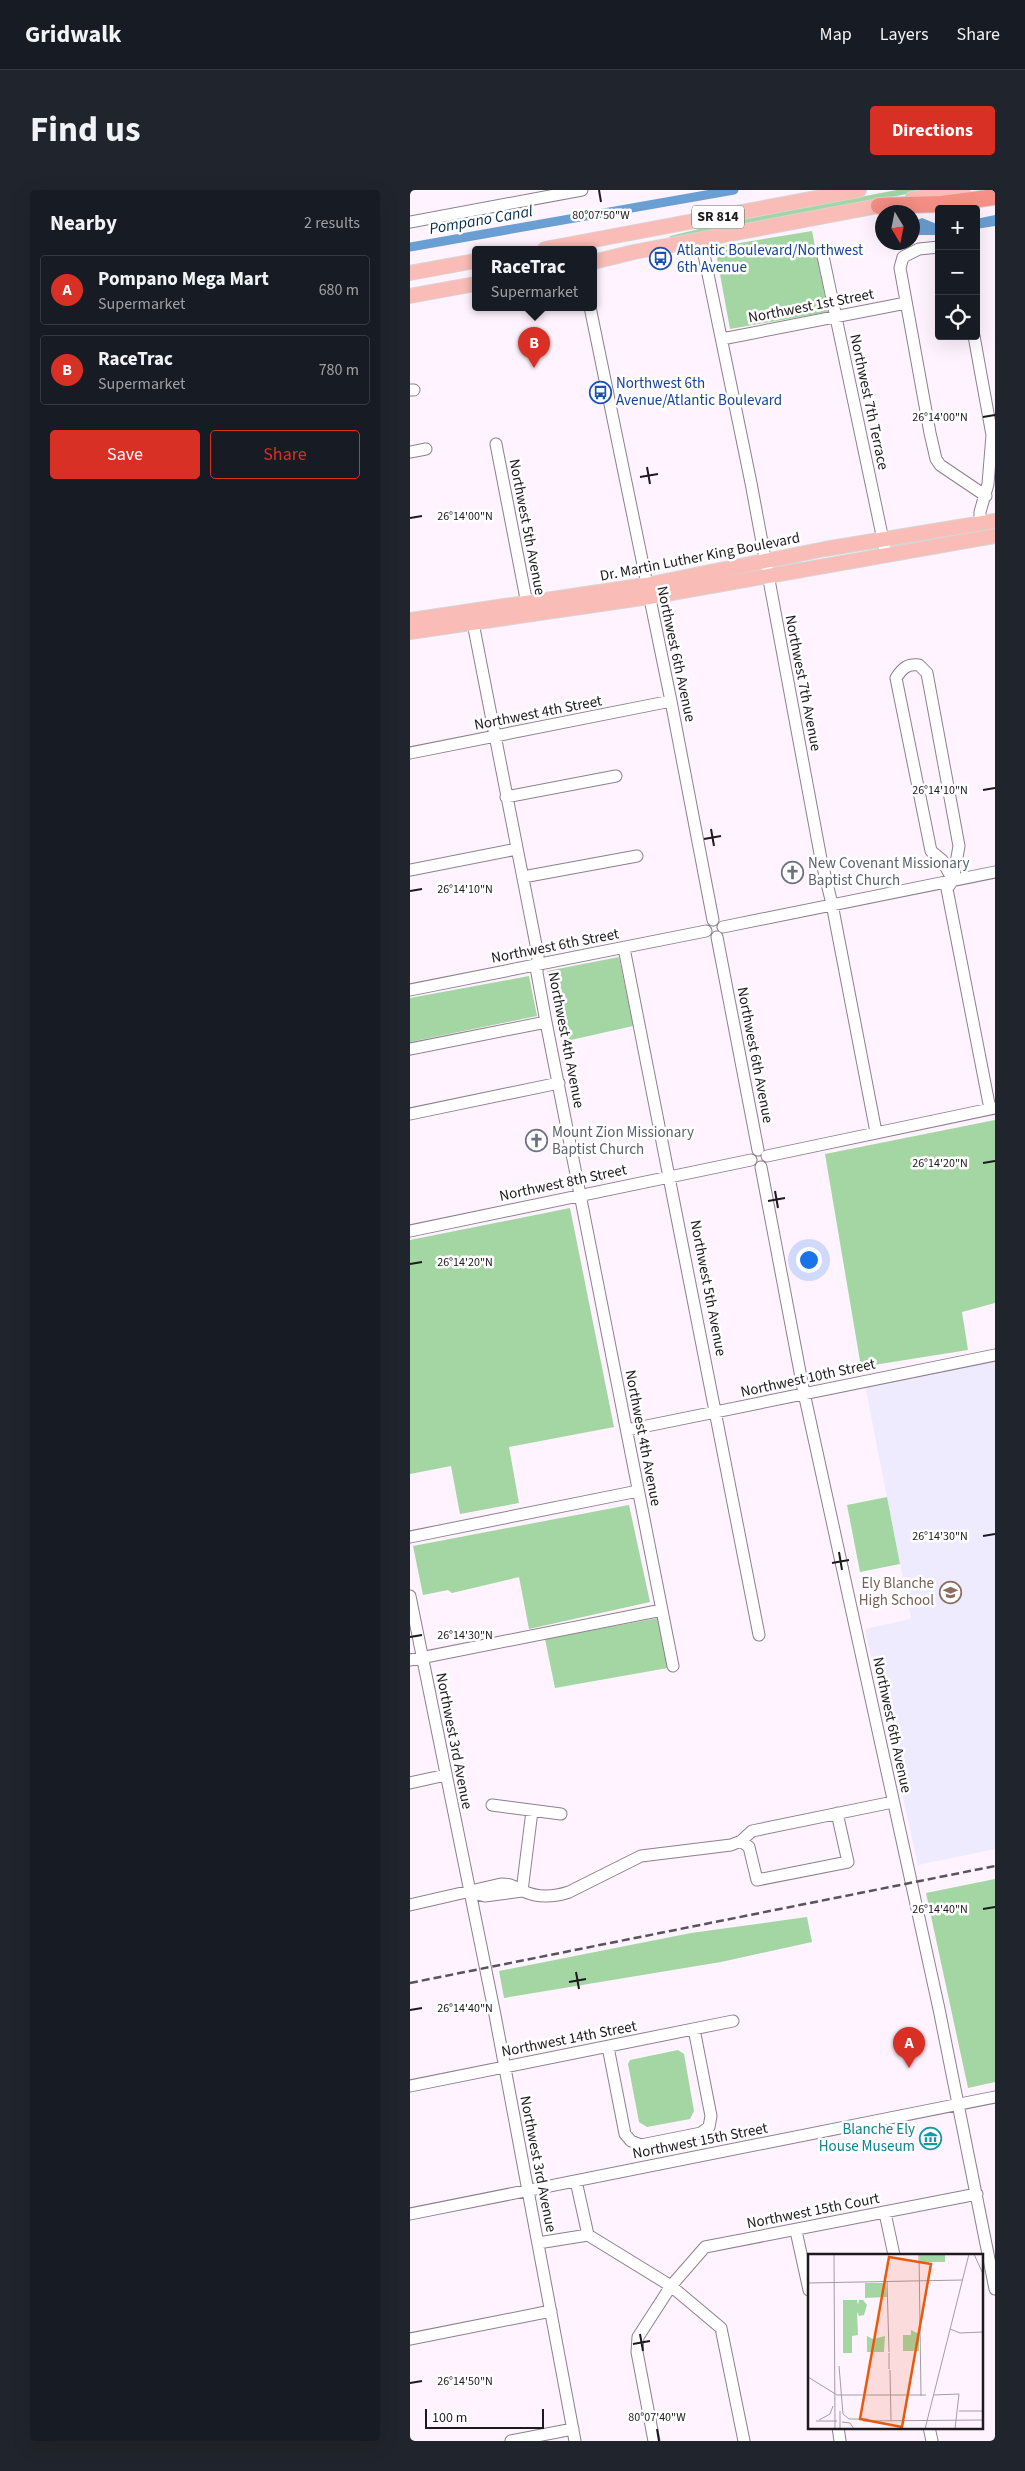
<!DOCTYPE html>
<html lang="en">
<head>
<meta charset="utf-8">
<style>
	:root { --surface:#171b24; --page:#20242c; --text:#f1f3f6; --muted:#9ea1a6; --line:#363941; --accent:#d93025 }
	body { margin:0; font-family:"Source Sans 3",sans-serif; background:var(--page); color:var(--text) }
	.controls { position:absolute; right:15px; top:15px; display:grid; overflow:hidden; border-radius:5px; box-shadow:0 5px 20px #0002 }
	.controls button { width:45px; height:45px; display:grid; place-items:center; padding:0; border:0; border-bottom:1px solid var(--line); background:var(--surface); color:var(--text); font:25px sans-serif }
	.compass { position:absolute; left:465px; top:15px; width:45px; height:45px; border-radius:50%; background:var(--surface); box-shadow:0 5px 20px #0002; rotate:170deg }
	.scale { position:absolute; left:15px; bottom:12px; width:119px; box-sizing:border-box; padding-left:5px; border:2px solid #1d191e; border-top:0; font-size:14px; line-height:18px; white-space:nowrap; color:#1d191e; -webkit-text-stroke:4px #fff; paint-order:stroke }
	.you { position:absolute; left:398px; top:1069px; width:18px; height:18px; margin:-12px; border:4px solid #fff; border-radius:50%; background:#1a73e8; box-shadow:0 0 0 8px #1a73e833 }
	.badge { display:grid; place-items:center; width:32px; height:32px; border-radius:50%; background:var(--accent); color:#fff; font-size:16px; font-weight:700 }
	.pin { position:absolute; translate:-50% -41px; filter:drop-shadow(0 1px 2px #0008) }
	.pin::after { content:''; position:absolute; top:26px; width:18px; height:15px; background:inherit; clip-path:polygon(0 0,100% 0,50% 100%) }
	.popup { position:absolute; left:62px; top:56px; width:125px; height:65px; box-sizing:border-box; display:grid; place-content:center; border-radius:5px; background:var(--surface); filter:drop-shadow(0 1px 4px #0005); font-size:16px; white-space:nowrap; color:var(--muted) }
	.popup b { font-size:19px; color:var(--text) }
	.popup::after { content:''; position:absolute; left:50%; top:100%; margin-left:-10px; border:10px solid transparent; border-top-color:var(--surface) }
	.list { margin:0; padding:0; list-style:none }
	h2 { display:flex; justify-content:space-between; align-items:center; height:65px; margin:0; padding:0 20px; font-size:21px }
	h2 small { font-size:16px; font-weight:400; color:var(--muted) }
	.list li { display:grid; grid-template-columns:32px 1fr auto; gap:15px; align-items:center; box-sizing:border-box; height:70px; margin:0 10px 10px; padding:0 10px; border:1px solid var(--line); border-radius:5px }
	.list b { display:block; font-size:19px; white-space:nowrap }
	.list p { margin:0; font-size:16px; white-space:nowrap; color:var(--muted) }
	.list em { font-size:16px; font-style:normal; color:var(--muted) }
	.actions { display:flex; gap:10px; padding:15px 20px }
	.actions a { flex:1; padding:11px 0; border:1px solid var(--accent); border-radius:5px; text-align:center; font-size:18px; color:var(--accent) }
	.actions .main { background:var(--accent); color:#fff }
	.icon { flex:none; width:28px; height:28px; fill:none; stroke:currentColor; stroke-width:2; stroke-linecap:round; stroke-linejoin:round }
	.map { position:relative; flex:none; width:585px; height:2251px; overflow:hidden; border-radius:5px }
	header { display:flex; align-items:center; gap:30px; box-sizing:border-box; height:70px; padding:0 25px; background:var(--surface); border-bottom:1px solid var(--line) }
	header strong { font-size:24px }
	nav { display:flex; gap:28px; margin-inline-start:auto; font-size:18px }
	.intro { display:flex; align-items:center; justify-content:space-between; box-sizing:border-box; height:120px; padding:0 30px }
	h1 { margin:0; font-size:35px }
	.button { padding:12px 22px; border-radius:5px; background:var(--accent); color:#fff; font-size:18px; font-weight:700 }
	main { display:flex; gap:30px; padding:0 30px }
	aside { flex:1; background:var(--surface); border-radius:5px; box-shadow:0 5px 20px #0002 }
	.map>svg:first-child { display:block }
	.education { fill:#edebfd }
	.green { fill:#a3d6a3 }
	.water { fill:#6a9fd3 }
	.lines { fill:none; stroke-linecap:round; stroke-linejoin:round }
	.canal { stroke:#6a9fd3; stroke-width:9 }
	.minor-casing { stroke:#8c808d; stroke-width:13 }
	.major-casing { stroke:#d6d6d6; stroke-width:16 }
	.highway-casing { stroke:#d6d6d6; stroke-width:18 }
	.minor { stroke:#fff; stroke-width:11 }
	.major { stroke:#fabcb6; stroke-width:14 }
	.highway { stroke:#f69086; stroke-width:16 }
	.rail { stroke:#59535a; stroke-width:2.5; stroke-dasharray:8 4; stroke-linecap:butt }
	.ticks { fill:none; stroke:#1d191e; stroke-width:2 }
	.labels { text-anchor:middle; dominant-baseline:central; stroke-width:5; stroke-linejoin:round; paint-order:stroke }
	.shield { fill:#fff; stroke:#615e62; stroke-width:1 }
	.shield-label { font-size:14px; font-weight:bold; fill:#1d191e }
	.transit-label { font-size:15px; fill:#164399; stroke:#fff; text-anchor:start }
	.street-label { font-size:15px; fill:#1d191e; stroke:#fff }
	.worship-label { font-size:15px; fill:#5b616d; stroke:#fff; text-anchor:start }
	.education-label { font-size:15px; fill:#785e54; stroke:#fff; text-anchor:end }
	.culture-label { font-size:15px; fill:#0d838f; stroke:#fff; text-anchor:end }
	.water-label { font-size:16px; font-style:italic; fill:#042d4f; stroke:#fff }
	.inset-road { fill:none; stroke:#a49ca5; stroke-width:1 }
	.view { fill:#e8590c; fill-opacity:0.15; stroke:#e8590c; stroke-width:2.5 }
	.inset-edge { fill:none; stroke:#1d191e; stroke-width:2.5 }
	.ticks-label { font-size:12px; text-anchor:middle; fill:#1d191e; stroke:#fff; stroke-width:5; stroke-linejoin:round; paint-order:stroke }
</style>
</head>
<body>
<header>
<strong>Gridwalk</strong>
<nav><a>Map</a><a>Layers</a><a>Share</a></nav>
</header>
<div class="intro"><h1>Find us</h1><a class="button">Directions</a></div>
<main>
<aside>
<h2>Nearby<small>2 results</small></h2>
<ul class="list">
<li><span class="badge">A</span><div><b>Pompano Mega Mart</b><p>Supermarket</p></div><em>680 m</em></li>
<li><span class="badge">B</span><div><b>RaceTrac</b><p>Supermarket</p></div><em>780 m</em></li>
</ul>
<div class="actions"><a class="main">Save</a><a>Share</a></div>
</aside>
<div class="map">
<svg width="585" height="2251" viewBox="0 0 585 2251">
	<rect width="100%" height="100%" fill="#fef3ff"/>
	<path class="education" d="M585,1168v491l-77,16 -53,-236 46,-10 -46,-234z"/>
	<path class="green" d="M487,0h31l-258,48v-2l62,-15z
		M402,41l16,81 -98,17 -15,-82z
		M209,767l14,69 -71,16 -15,-71z
		M119,786l8,40 -127,26v-44z
		M585,930v183l-33,9 6,38 -107,17 -36,-213z
		M160,1018l44,219 -105,20 10,56 -59,11 -9,-48 -41,8v-234z
		M477,1307l13,67 -40,8 -13,-67z
		M219,1315l21,97 -121,27 -10,-52 -67,16 -4,-3 -25,5 -10,-49z
		M259,1426l10,50 -124,22 -10,-49z
		M585,1689v203l-27,6 -42,-195z
		M397,1727l5,25 -91,20 -217,36 -5,-27 192,-38z
		M268,1860l6,4 10,57 -4,8 -43,8 -8,-5 -11,-58 2,-4z"/>
	<path class="water" d="M585,25v11l-19,3v-10z
		M512,28l17,7v10h-20l-6,-13z"/>
	<g class="lines">
		<path class="canal" d="M0,57l324,-57"/>
		<defs>
			<path id="minor" d="M0,32l172,-32
				M291,50l50,243 70,376 11,45 44,228
				M529,57l-20,2 -16,8 -3,11 30,165 6,26 4,6 46,31
				M413,66l63,298
				M180,117l81,394 42,219
				M564,146l18,99 -4,49 -8,28v11
				M312,149l184,-36
				M0,200h4
				M86,254l32,165
				M0,262l16,-3
				M63,433l65,332 -1,18 9,49 127,644
				M0,563l261,-52
				M96,607l110,-21
				M0,680l107,-21
				M113,687l114,-21
				M543,690l-11,-20 -11,-9 -35,-173c7,-11 12,-14 23,-13l8,8 32,173 -6,34 -6,9 43,220
				M313,737l272,-55
				M307,747l41,213
				M214,758l135,687
				M0,800l296,-59
				M0,859l136,-27
				M0,924l149,-31
				M357,966l228,-48
				M351,977l43,226 135,616 56,280
				M0,1041l341,-71
				M217,1240l368,-75
				M0,1347l228,-46
				M0,1406l85,419 80,426
				M0,1470l252,-50
				M0,1593l36,-8
				M82,1615l69,9
				M331,1651l8,6 8,33 91,-18 -11,-49
				M112,1701l10,-80
				M67,1704l8,2 37,-5
				M0,1715l91,-21c13,0 12,3 22,7 15,7 31,6 46,1l72,-36 90,-11 10,-4 11,-10 141,-29
				M198,1857l17,87 6,7 10,4 60,-12 8,-6 2,-11 -17,-87
				M0,1896l323,-65
				M166,1991l12,54
				M475,2023l9,42
				M0,2024l585,-117
				M386,2041l13,59
				M128,2053l50,-8 83,51 50,42 23,113
				M0,2149l141,-28
				M428,2237l2,14
				M519,2237l3,14
				M101,2251l62,-12
				M244,2251l-17,-89 1,-15 33,-51 34,-39 272,-53"/>
			<path id="major" d="M502,9l51,-9
				M135,59l314,-59
				M183,72l41,-10 255,-48
				M0,83l65,-12
				M0,106l65,-12
				M0,430l236,-35 179,-36 170,-28
				M0,442l239,-35 346,-61"/>
			<path id="highway" d="M469,16l62,-2 54,-7"/>
		</defs>
		<use href="#minor" class="minor-casing"/>
		<use href="#major" class="major-casing"/>
		<use href="#highway" class="highway-casing"/>
		<use href="#minor" class="minor"/>
		<use href="#major" class="major"/>
		<use href="#highway" class="highway"/>
		<path class="rail" d="M0,1793l585,-117"/>
	</g>
	<path class="ticks" d="M189,0l2,12M573,227l12,-2M237,277l3,17M230,287l18,-3M0,328l12,-2M573,600l12,-2M301,639l3,17M294,649l17,-3M0,701l12,-2M573,973l12,-2M365,1001l3,17M358,1011l17,-3M0,1074l12,-2M573,1346l12,-2M429,1362l3,18M422,1373l17,-3M0,1447l12,-2M573,1719l12,-2M166,1782l3,17M159,1792l17,-3M0,1820l12,-2M230,2144l3,17M223,2154l17,-3M0,2193l12,-2M247,2239l2,12"/>
	<defs>
		<symbol id="bus-ring" viewBox="-11 -11 22 22"><circle r="9.5" fill="#fff" stroke="#1a4fb4" stroke-width="1.5"/><path d="M-5-6H5V4H4V6H2V4H-2V6H-4V4H-5ZM-3.5-4V0h7V-4ZM-3.5 1.2v1.5H-2V1.2ZM2 1.2v1.5H3.5V1.2Z" fill="#1a4fb4"/></symbol>
		<symbol id="church-ring" viewBox="-11 -11 22 22"><circle r="9.5" fill="#fff" stroke="#6b7280" stroke-width="1.5"/><path d="M-1.2-6h2.4v3.5h3.3v2.4h-3.3V6h-2.4V-.1h-3.3v-2.4h3.3Z" fill="#6b7280"/></symbol>
		<symbol id="school-ring" viewBox="-11 -11 22 22"><circle r="9.5" fill="#fff" stroke="#8d6e63" stroke-width="1.5"/><path d="M0-5L7-2L0 1L-7-2ZM-4 1L0 2.5L4 1V4Q0 6-4 4Z" fill="#8d6e63"/></symbol>
		<symbol id="museum-ring" viewBox="-11 -11 22 22"><circle r="9.5" fill="#fff" stroke="#0f9aa8" stroke-width="1.5"/><path d="M0-6L6-3V-2H-6V-3ZM-5-1h2V3h-2ZM-1-1h2V3h-2ZM3-1h2V3H3ZM-6 4H6V6H-6Z" fill="#0f9aa8"/></symbol>
	</defs>
	<g fill-rule="evenodd">
		<use href="#bus-ring" x="238" y="56" width="25" height="25"/>
		<use href="#bus-ring" x="178" y="190" width="25" height="25"/>
		<use href="#church-ring" x="370" y="670" width="25" height="25"/>
		<use href="#church-ring" x="114" y="938" width="25" height="25"/>
		<use href="#school-ring" x="528" y="1390" width="25" height="25"/>
		<use href="#museum-ring" x="508" y="1936" width="25" height="25"/>
	</g>
	<g class="labels">
		<rect class="shield" x="282" y="15.5" width="52" height="23" rx="4"/>
		<g class="shield-label">
			<text x="308" y="27">SR 814</text>
		</g>
		<g class="transit-label">
			<text x="267" y="60">Atlantic Boulevard/Northwest<tspan x="267" dy="17">6th Avenue</tspan></text>
			<text x="206" y="193">Northwest 6th<tspan x="206" dy="17">Avenue/Atlantic Boulevard</tspan></text>
		</g>
		<g class="street-label">
			<text transform="translate(401 116) rotate(-11)">Northwest 1st Street</text>
			<text transform="translate(459 212) rotate(78)">Northwest 7th Terrace</text>
			<text transform="translate(117 337) rotate(79)">Northwest 5th Avenue</text>
			<text transform="translate(290 367) rotate(-11)">Dr. Martin Luther King Boulevard</text>
			<text transform="translate(266 464) rotate(78)">Northwest 6th Avenue</text>
			<text transform="translate(393 493) rotate(79)">Northwest 7th Avenue</text>
			<text transform="translate(128 523) rotate(-11)">Northwest 4th Street</text>
			<text transform="translate(145 756) rotate(-11)">Northwest 6th Street</text>
			<text transform="translate(156 850) rotate(79)">Northwest 4th Avenue</text>
			<text transform="translate(345 865) rotate(79)">Northwest 6th Avenue</text>
			<text transform="translate(153 993) rotate(-12)">Northwest 8th Street</text>
			<text transform="translate(298 1098) rotate(79)">Northwest 5th Avenue</text>
			<text transform="translate(398 1188) rotate(-12)">Northwest 10th Street</text>
			<text transform="translate(233 1248) rotate(79)">Northwest 4th Avenue</text>
			<text transform="translate(482 1535) rotate(78)">Northwest 6th Avenue</text>
			<text transform="translate(44 1551) rotate(79)">Northwest 3rd Avenue</text>
			<text transform="translate(159 1849) rotate(-11)">Northwest 14th Street</text>
			<text transform="translate(290 1951) rotate(-11)">Northwest 15th Street</text>
			<text transform="translate(128 1974) rotate(79)">Northwest 3rd Avenue</text>
			<text transform="translate(403 2021) rotate(-11)">Northwest 15th Court</text>
		</g>
		<g class="worship-label">
			<text x="398" y="673">New Covenant Missionary<tspan x="398" dy="17">Baptist Church</tspan></text>
			<text x="142" y="942">Mount Zion Missionary<tspan x="142" dy="17">Baptist Church</tspan></text>
		</g>
		<g class="education-label">
			<text x="524" y="1393">Ely Blanche<tspan x="524" dy="17">High School</tspan></text>
		</g>
		<g class="culture-label">
			<text x="505" y="1939">Blanche Ely<tspan x="505" dy="17">House Museum</tspan></text>
		</g>
		<g class="water-label">
			<text transform="translate(71 30) rotate(-10)">Pompano Canal</text>
		</g>
	</g>
	<g transform="translate(398 2064)">
		<rect width="175" height="175" fill="#fef3ff"/>
		<path d="M112,0h25v8h-25zM57,29h21l1,14 -22,1zM35,46h14l1,5 1,-5h4l4,5 -3,10 -5,1 -2,-4 1,23 -6,1v17h-9zM103,76l8,4v17h-16v-16h8zM59,82l6,3 12,-3 -1,16h-17z" fill="#a3d6a3"/>
		<path class="inset-road" d="M26,0l1,175M111,0l2,142M166,0l9,20M79,27l2,71M0,29l155,-3M142,75l10,4 23,-1M81,99v16M31,112l4,48 6,5h19M82,116l1,51M0,123l29,18h89M125,141l26,-1 -4,35M32,157v18M151,157h24M11,166l11,-6 3,-8M8,167h21M55,167l120,-1M34,168l8,1 4,6M117,175l44,-175"/>
		<path class="view" d="M81,3l42,7 -29,163 -42,-8z"/>
		<rect width="175" height="175" class="inset-edge"/>
	</g>
	<g class="ticks-label">
		<text x="191" y="29">80°07'50"W</text>
		<text x="530" y="231">26°14'00"N</text>
		<text x="55" y="330">26°14'00"N</text>
		<text x="530" y="604">26°14'10"N</text>
		<text x="55" y="703">26°14'10"N</text>
		<text x="530" y="977">26°14'20"N</text>
		<text x="55" y="1076">26°14'20"N</text>
		<text x="530" y="1350">26°14'30"N</text>
		<text x="55" y="1449">26°14'30"N</text>
		<text x="530" y="1723">26°14'40"N</text>
		<text x="55" y="1822">26°14'40"N</text>
		<text x="55" y="2195">26°14'50"N</text>
		<text x="247" y="2231">80°07'40"W</text>
	</g>
</svg>
<div class="controls">
<button>+</button>
<button>−</button>
<button><svg class="icon" aria-label="locate" viewBox="0 0 24 24"><circle cx="12" cy="12" r="6"/><path d="M12 2v4M12 18v4M2 12h4M18 12h4"/></svg></button>
</div>
<svg class="compass" viewBox="-18 -18 36 36"><path d="M0-13l5 13h-10z" fill="#e53935"/><path d="M0 13l5-13h-10z" fill="#9ea1a6"/></svg>
<div class="scale">100 m</div>
<div class="you"></div>
<div class="pin badge" style="left:499px;top:1878px">A</div>
<div class="pin badge" style="left:124px;top:178px">B</div>
<div class="popup"><b>RaceTrac</b>Supermarket</div>
</div>
</main>
</body>
</html>
